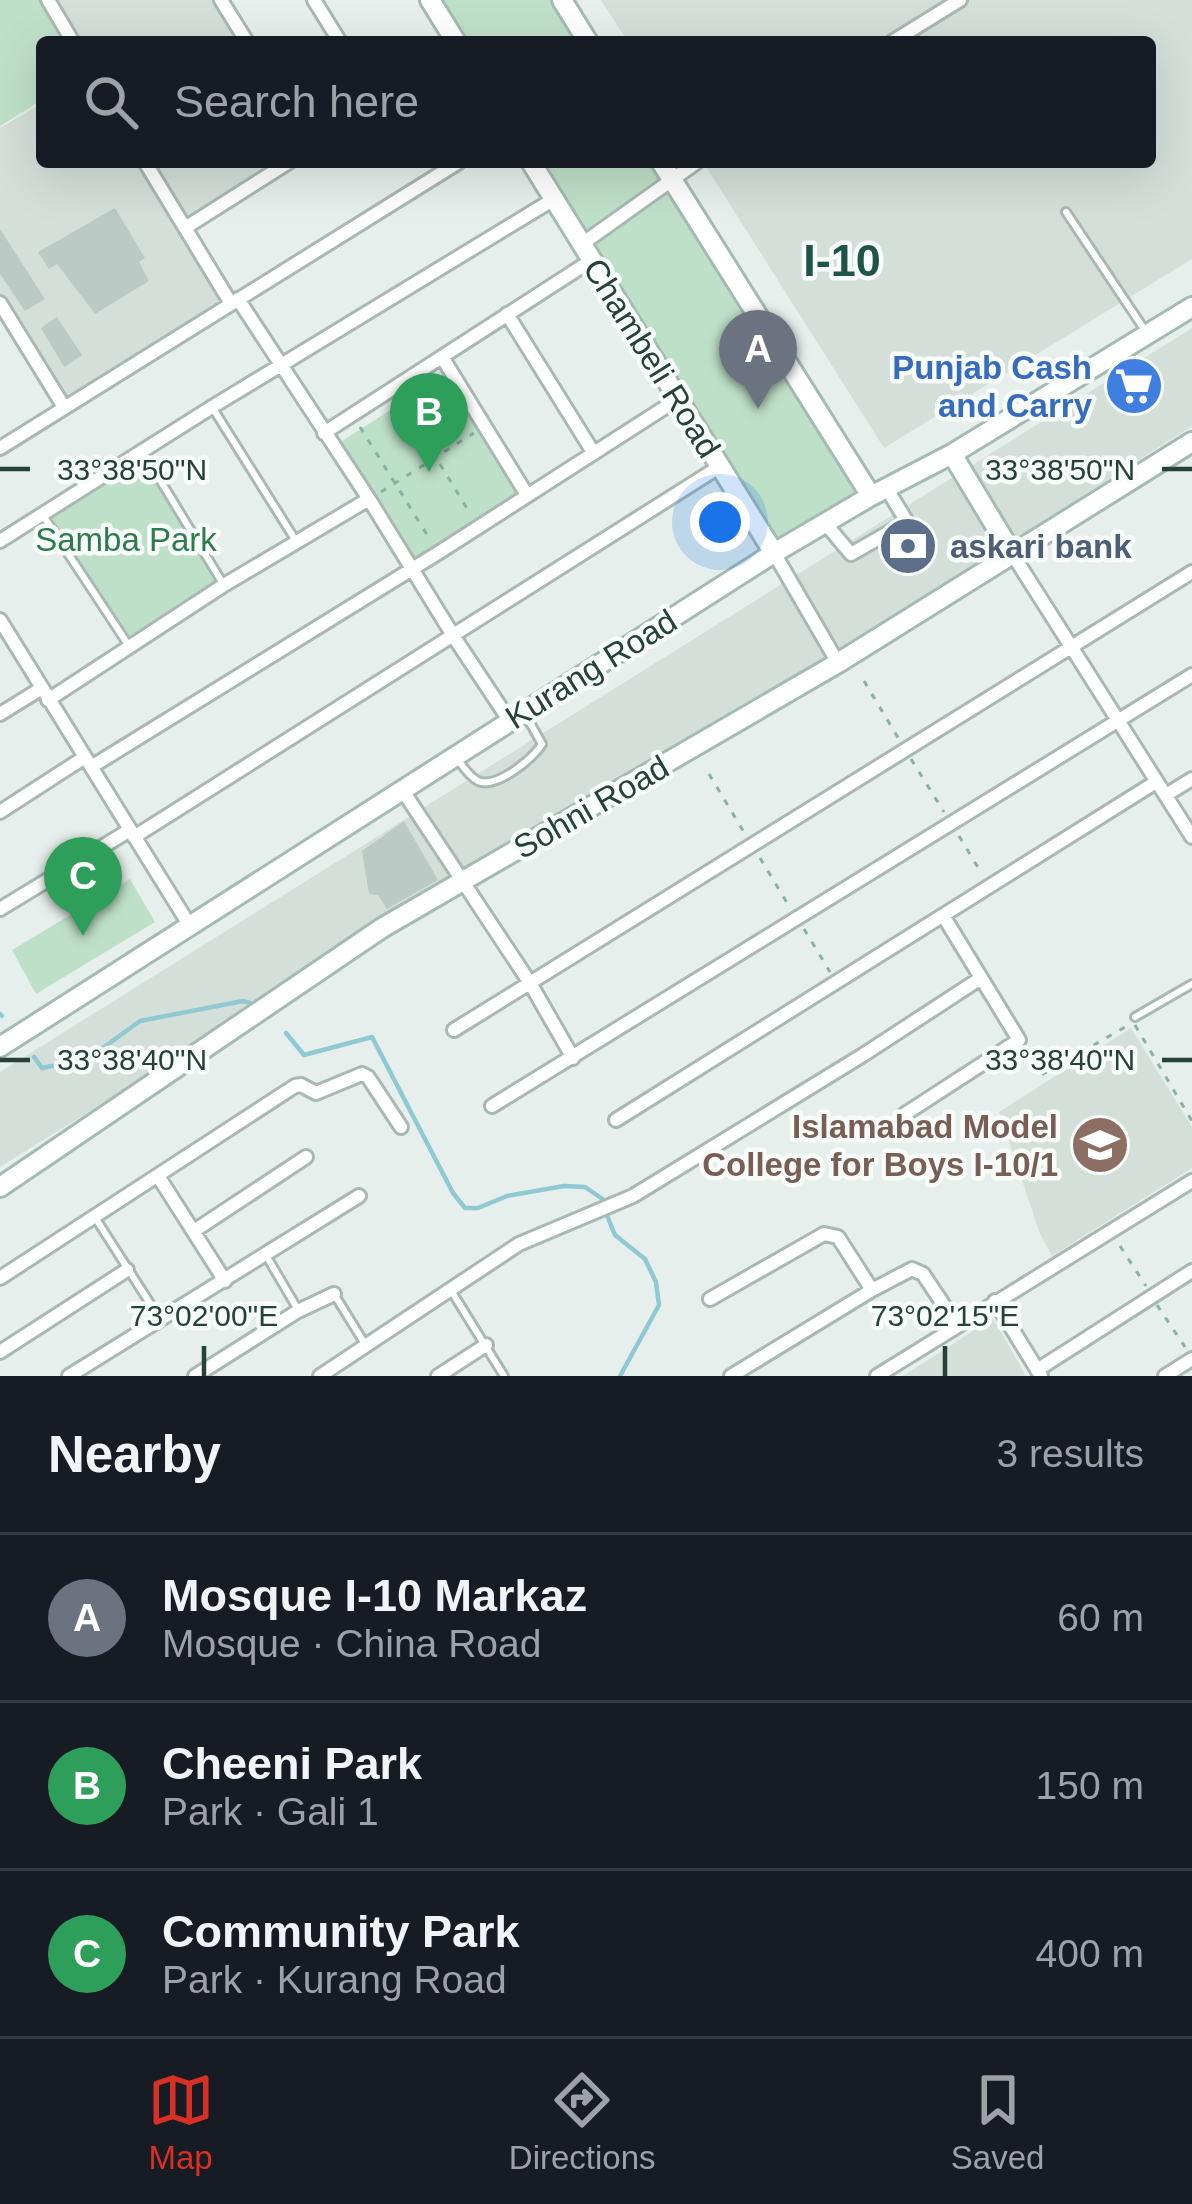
<!DOCTYPE html>
<html lang="en">
<head>
<meta charset="utf-8">
<style>
	:root { --surface:#171b24; --page:#242831; --text:#f1f3f6; --muted:#9ea1a6; --line:#363941; --accent:#d93025 }
	body { margin:0; font-family:Arial,sans-serif; background:var(--page); color:var(--text) }
	.you { position:absolute; left:720px; top:522px; width:42px; height:42px; margin:-30px; border:9px solid #fff; border-radius:50%; background:#1a73e8; box-shadow:0 0 0 18px #1a73e833 }
	.badge { display:grid; place-items:center; width:78px; height:78px; border-radius:50%; background:var(--accent); color:#fff; font-size:39px; font-weight:700 }
	.pin { position:absolute; translate:-50% -99px; filter:drop-shadow(0 3px 6px #0008) }
	.pin::after { content:''; position:absolute; top:63px; width:42px; height:36px; background:inherit; clip-path:polygon(0 0,100% 0,50% 100%) }
	.list { margin:0; padding:0; list-style:none }
	h2 { display:flex; justify-content:space-between; align-items:center; height:156px; margin:0; padding:0 48px; font-size:51px }
	h2 small { font-size:39px; font-weight:400; color:var(--muted) }
	.list li { display:grid; grid-template-columns:78px 1fr auto; gap:36px; align-items:center; box-sizing:border-box; height:168px; padding:0 48px; border-top:3px solid var(--line) }
	.list b { display:block; font-size:45px; white-space:nowrap }
	.list p { margin:0; font-size:39px; white-space:nowrap; color:var(--muted) }
	.list em { font-size:39px; font-style:normal; color:var(--muted) }
	.icon { flex:none; width:66px; height:66px; fill:none; stroke:currentColor; stroke-width:2; stroke-linecap:round; stroke-linejoin:round }
	.map { position:relative; flex:none; width:1192px; height:1376px; overflow:hidden }
	.search { position:absolute; background:var(--surface); box-shadow:0 12px 48px #0002; left:36px; right:36px; top:36px; height:132px; display:flex; align-items:center; gap:30px; box-sizing:border-box; padding:0 42px; border-radius:12px; color:var(--muted); font-size:45px }
	.sheet { height:660px; background:var(--surface) }
	nav { display:flex; justify-content:space-around; align-items:center; box-sizing:border-box; height:168px; border-top:3px solid var(--line); background:var(--surface); font-size:33px; color:var(--muted) }
	nav a { display:grid; justify-items:center; gap:6px }
	nav .on { color:var(--accent) }
	.map>svg:first-child { display:block }
	.built { fill:#d4dfda }
	.green { fill:#bfe0c8 }
	.lines { fill:none; stroke-linecap:round; stroke-linejoin:round }
	.stream { stroke:#8ec9d4; stroke-width:4.5 }
	.building { fill:#bbcac4 }
	.lane-casing { stroke:#a8b8b2; stroke-width:12 }
	.street-casing { stroke:#a8b8b2; stroke-width:18 }
	.secondary-casing { stroke:#a4bbb3; stroke-width:24 }
	.path { stroke:#86b3a5; stroke-width:3; stroke-dasharray:6 9; stroke-linecap:butt }
	.lane { stroke:#fff; stroke-width:6 }
	.street { stroke:#fff; stroke-width:12 }
	.secondary { stroke:#fff; stroke-width:18 }
	.ticks { fill:none; stroke:#24423a; stroke-width:4.5 }
	.labels { text-anchor:middle; dominant-baseline:central; stroke-width:9; stroke-linejoin:round; paint-order:stroke }
	.street-label { font-size:33px; fill:#24423a; stroke:#f7fbf9 }
	.shop-label { font-size:33px; font-weight:bold; fill:#366cbe; stroke:#f7fbf9; text-anchor:end }
	.park-label { font-size:33px; fill:#2d7a4b; stroke:#f7fbf9 }
	.service-label { font-size:33px; font-weight:bold; fill:#4e5e75; stroke:#f7fbf9; text-anchor:start }
	.education-label { font-size:33px; font-weight:bold; fill:#785e54; stroke:#f7fbf9; text-anchor:end }
	.district-label { font-size:45px; font-weight:bold; fill:#1f5548; stroke:#f7fbf9 }
	.ticks-label { font-size:30px; text-anchor:middle; fill:#24423a; stroke:#f7fbf9; stroke-width:9; stroke-linejoin:round; paint-order:stroke }
</style>
</head>
<body>
<div class="map">
<svg width="1192" height="1376" viewBox="0 0 1192 1376">
	<rect width="100%" height="100%" fill="#e6efeb"/>
	<path class="built" d="M53,0h163l26,42h-164z
		M601,0h591v259l-308,189 -181,-286h447v-120h-522z
		M42,103v59h98l83,138 -158,100 -65,-105v-167z
		M150,162h130l-95,59z
		M1192,328v98l-233,149 -515,315 -444,277v-95z
		M1131,1028l61,99v41l-140,88 -12,-22 -41,-122z
		M993,1318l33,58h-123z"/>
	<path class="green" d="M0,0h41l26,42h-25v58l-42,26z
		M436,0h123l25,42h-121z
		M541,162h113l68,115 141,219 -84,49 -77,-131z
		M446,374l81,123 -118,75 -76,-125z
		M144,459l79,131 -94,59 -83,-127z
		M130,879l25,43 -119,72 -24,-44z"/>
	<g class="lines">
		<path class="stream" d="M0,1014l2,2
			M286,1033l18,22 68,-18 81,156 12,15h13l29,-12 57,-10 21,1 19,13
			M34,1057l8,11 47,-10 51,-37 103,-20 7,2
			M608,1218l7,17 30,24 11,23 3,23 -39,71"/>
	</g>
	<path class="building" d="M115,208l30,50 -6,4 10,19 -54,33 -38,-50 -8,5 -11,-17z
		M0,229l45,70 -20,12 -25,-37z
		M57,317l25,38 -18,12 -23,-39z
		M404,821l34,59 -51,29 -9,-14 -9,-1 -7,-43z"/>
	<g class="lines">
		<defs>
			<path id="lane" d="M1066,212l78,117
				M212,407l84,134
				M143,452l79,130
				M44,517l85,129
				M458,760c5,7 12,17 20,21 18,8 55,-22 64,-37l-17,-30
				M1135,1017l57,-33
				M96,1219l64,100
				M267,1257l30,51
				M452,1292l52,84
				M334,1294l31,50"/>
			<path id="street" d="M48,0l25,42
				M221,0l26,42
				M314,0l26,42
				M892,42l68,-42
				M145,162l85,140
				M185,228l104,-66
				M582,244l115,-82
				M238,299l131,200 85,138 55,83
				M0,303l64,104
				M507,314l86,138
				M442,357l85,138
				M324,433l268,-173
				M0,448l459,-286
				M825,523l26,31 56,-32 -20,-33
				M0,541l212,-134 342,-208
				M774,553l64,110
				M1013,555l179,282
				M0,620l190,306
				M48,700l176,-115 145,-86
				M0,714l42,-26
				M91,767l347,-214 240,-154
				M403,791l127,192 43,75
				M1166,795l26,-16
				M0,812l85,-55
				M134,837l585,-370
				M0,909l130,-79
				M454,1030l738,-458
				M492,1106l700,-431
				M905,1114l114,-74 -75,-123
				M616,1120l540,-338
				M158,1176l67,105
				M194,1231l112,-74
				M0,1278l295,-192 6,-1 15,8 46,-19 6,3 33,50
				M710,1299l114,-65 14,3 34,53
				M995,1301l46,75
				M0,1352l127,-82
				M1037,1370l155,-99
				M69,1376l290,-180
				M195,1376l103,-65 36,-17
				M320,1376l199,-132 114,-48 230,-141 118,-77
				M438,1376l48,-31
				M731,1376l141,-86 40,-21 11,5 34,51
				M877,1376l315,-195
				M1165,1376l27,-17"/>
			<path id="secondary" d="M430,0l26,42
				M562,0l26,42
				M531,162l243,391
				M661,162l210,334
				M952,454l61,101
				M0,1047l774,-494 97,-57 81,-42 240,-147
				M0,1187l382,-259 456,-265 354,-221"/>
		</defs>
		<use href="#lane" class="lane-casing"/>
		<use href="#street" class="street-casing"/>
		<use href="#secondary" class="secondary-casing"/>
		<path class="path" d="M401,400l70,115
			M360,427l71,114
			M381,492l93,-59
			M864,681l36,60
			M911,759l33,53
			M709,774l36,60
			M959,836l23,38
			M760,858l29,48
			M804,929l26,43
			M1135,1025l57,96
			M1026,1047l17,27 84,-48
			M1120,1246l26,40
			M1157,1305l28,42"/>
		<use href="#lane" class="lane"/>
		<use href="#street" class="street"/>
		<use href="#secondary" class="secondary"/>
	</g>
	<path class="ticks" d="M0,469h30M1162,469h30M0,1060h30M1162,1060h30M204,1346v30M945,1346v30"/>
	<defs>
		<symbol id="supermarket-disc" viewBox="-11 -11 22 22"><circle r="9.5" fill="#3f7fe0" stroke="#f7fbf9"/><path d="M-6-5.5h2.5l.6 2H6L4.5 2H-2.5L-4.4-4H-6ZM-1.5 3.2a1.3 1.3 0 1 0 .1 0ZM3 3.2a1.3 1.3 0 1 0 .1 0Z" fill="#fff"/></symbol>
		<symbol id="bank-disc" viewBox="-11 -11 22 22"><circle r="9.5" fill="#5c6f8a" stroke="#f7fbf9"/><path d="M-6-4H6V4H-6ZM0-2.3a2.3 2.3 0 1 0 0 4.6a2.3 2.3 0 1 0 0-4.6Z" fill="#fff"/></symbol>
		<symbol id="school-disc" viewBox="-11 -11 22 22"><circle r="9.5" fill="#8d6e63" stroke="#f7fbf9"/><path d="M0-5L7-2L0 1L-7-2ZM-4 1L0 2.5L4 1V4Q0 6-4 4Z" fill="#fff"/></symbol>
	</defs>
	<g fill-rule="evenodd">
		<use href="#supermarket-disc" x="1101" y="353" width="66" height="66"/>
		<use href="#bank-disc" x="875" y="513" width="66" height="66"/>
		<use href="#school-disc" x="1067" y="1112" width="66" height="66"/>
	</g>
	<g class="labels">
		<g class="street-label">
			<text transform="translate(652 358) rotate(58)">Chambeli Road</text>
			<text transform="translate(591 669) rotate(-32)">Kurang Road</text>
			<text transform="translate(591 807) rotate(-30)">Sohni Road</text>
		</g>
		<g class="shop-label">
			<text x="1092" y="367">Punjab Cash<tspan x="1092" dy="38">and Carry</tspan></text>
		</g>
		<g class="park-label">
			<text x="126" y="539">Samba Park</text>
		</g>
		<g class="service-label">
			<text x="950" y="546">askari bank</text>
		</g>
		<g class="education-label">
			<text x="1058" y="1126">Islamabad Model<tspan x="1058" dy="38">College for Boys I-10/1</tspan></text>
		</g>
		<g class="district-label">
			<text x="842" y="260">I-10</text>
		</g>
	</g>
	<g class="ticks-label">
		<text x="132" y="480">33°38'50"N</text>
		<text x="1060" y="480">33°38'50"N</text>
		<text x="132" y="1070">33°38'40"N</text>
		<text x="1060" y="1070">33°38'40"N</text>
		<text x="204" y="1326">73°02'00"E</text>
		<text x="945" y="1326">73°02'15"E</text>
	</g>
</svg>
<div class="you"></div>
<div class="pin badge" style="left:758px;top:409px;background:#6b7280">A</div>
<div class="pin badge" style="left:429px;top:472px;background:#2e9e5b">B</div>
<div class="pin badge" style="left:83px;top:936px;background:#2e9e5b">C</div>
<div class="search"><svg class="icon" aria-label="search" viewBox="0 0 24 24"><circle cx="10" cy="10" r="6"/><path d="M15 15l6 6"/></svg>Search here</div>
</div>
<section class="sheet">
<h2>Nearby<small>3 results</small></h2>
<ul class="list">
<li><span class="badge" style="background:#6b7280">A</span><div><b>Mosque I-10 Markaz</b><p>Mosque · China Road</p></div><em>60 m</em></li>
<li><span class="badge" style="background:#2e9e5b">B</span><div><b>Cheeni Park</b><p>Park · Gali 1</p></div><em>150 m</em></li>
<li><span class="badge" style="background:#2e9e5b">C</span><div><b>Community Park</b><p>Park · Kurang Road</p></div><em>400 m</em></li>
</ul>
</section>
<nav>
<a class="on"><svg class="icon" aria-label="map" viewBox="0 0 24 24"><path d="M3 6l6-2 6 2 6-2v14l-6 2-6-2-6 2zM9 4v14M15 6v14"/></svg>Map</a>
<a><svg class="icon" aria-label="directions" viewBox="0 0 24 24"><path d="M12 3l9 9-9 9-9-9zM9 14v-3h6M13 9l2 2-2 2"/></svg>Directions</a>
<a><svg class="icon" aria-label="saved" viewBox="0 0 24 24"><path d="M7 4h10v16l-5-4-5 4z"/></svg>Saved</a>
</nav>
</body>
</html>
